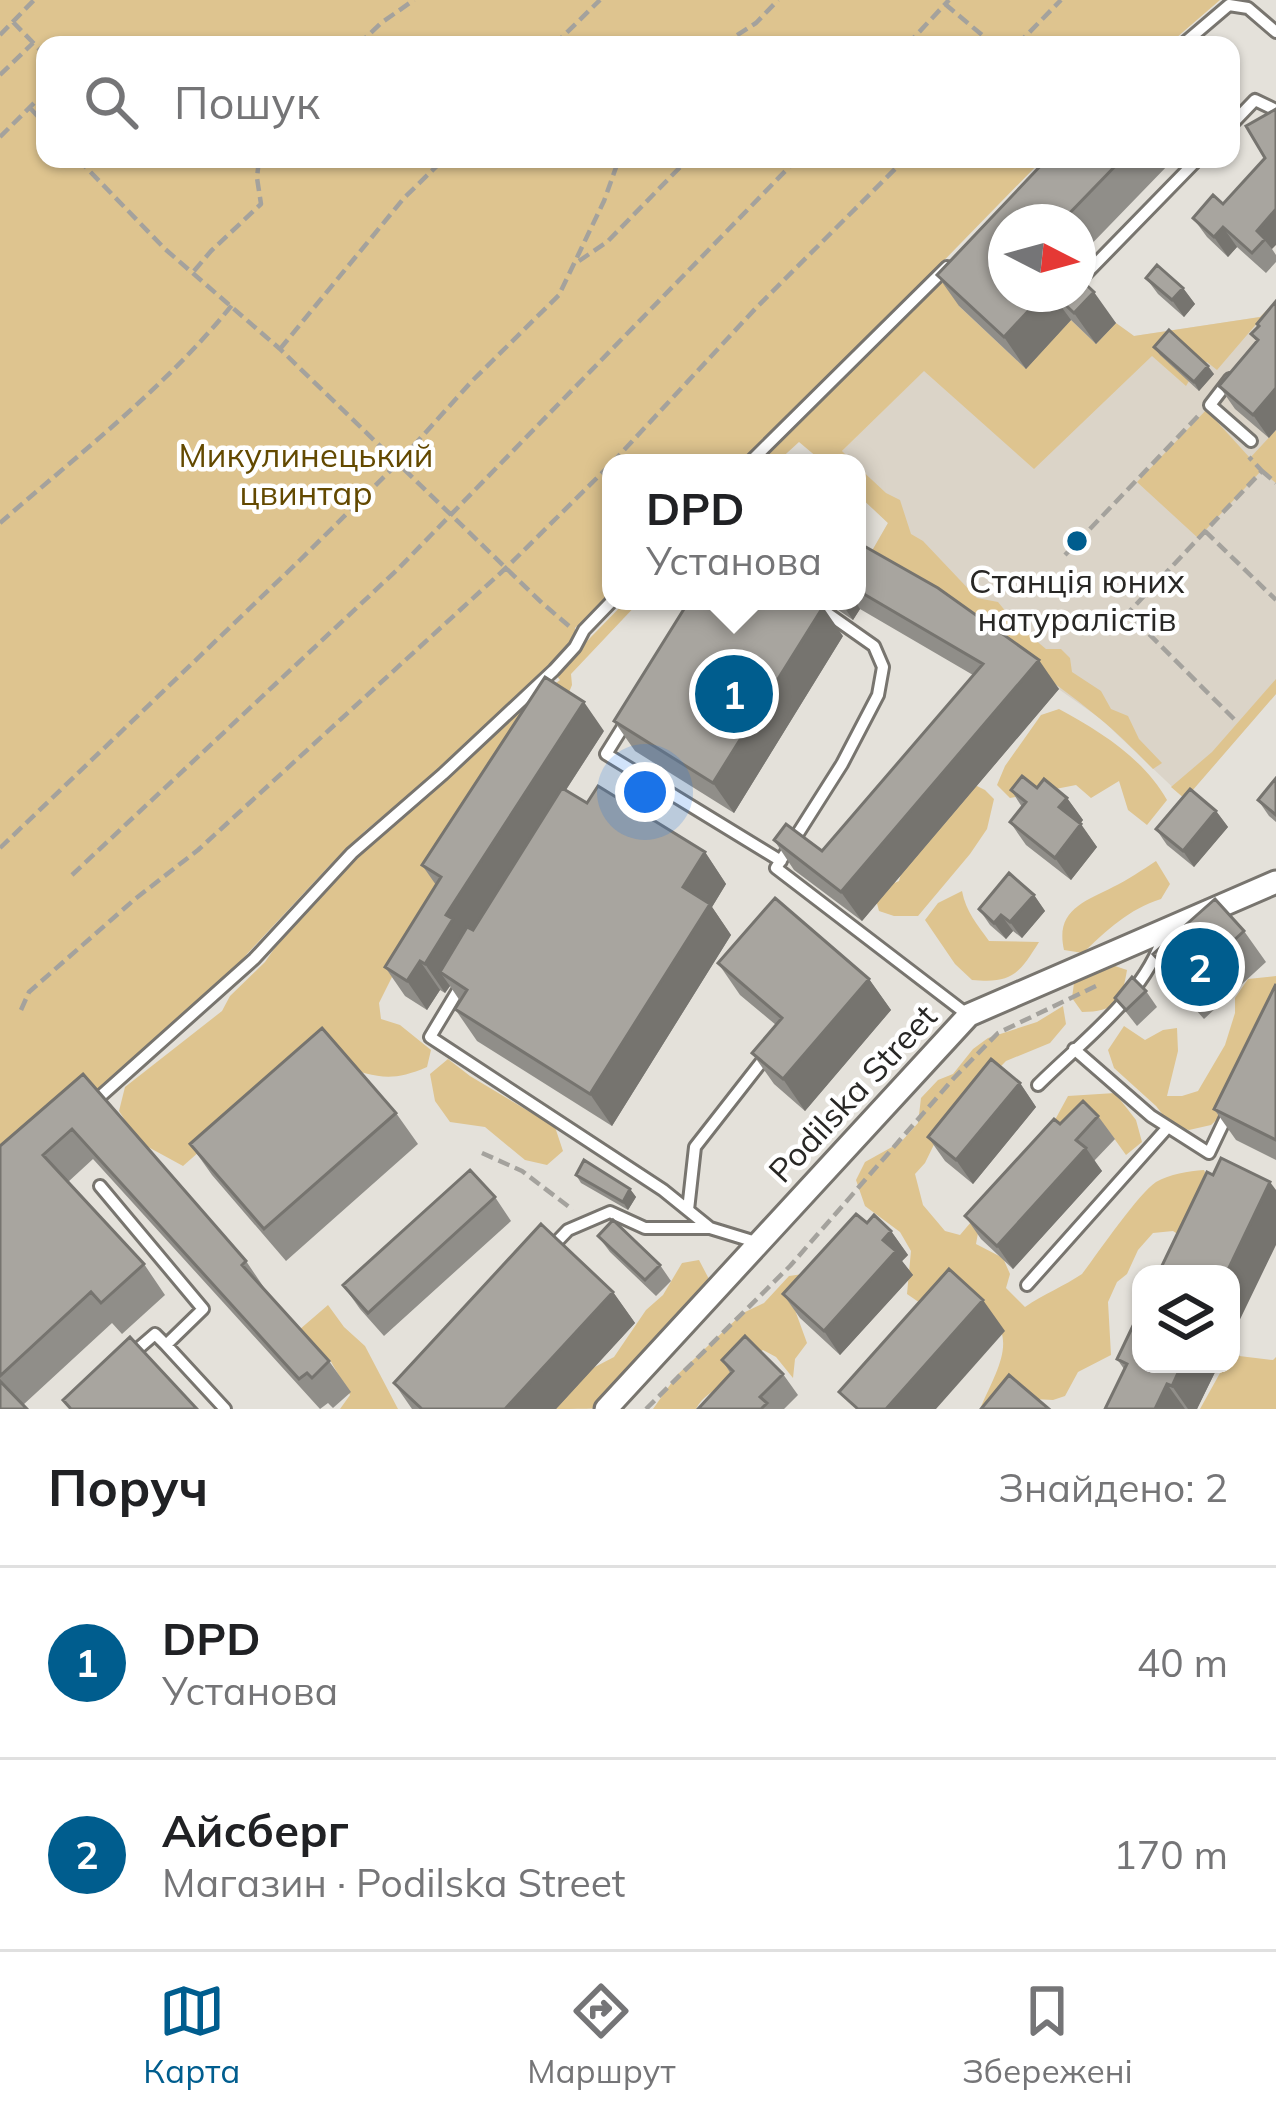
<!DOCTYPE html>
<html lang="uk">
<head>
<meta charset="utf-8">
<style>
	:root { --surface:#fff; --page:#f2f2f2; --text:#202124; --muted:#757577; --line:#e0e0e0; --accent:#005d8e }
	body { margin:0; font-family:Mulish,sans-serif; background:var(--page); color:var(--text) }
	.controls { position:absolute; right:36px; bottom:36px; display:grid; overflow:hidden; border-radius:24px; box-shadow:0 3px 9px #0004 }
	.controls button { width:108px; height:108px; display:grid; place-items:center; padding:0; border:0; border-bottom:3px solid var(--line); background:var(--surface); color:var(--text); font:60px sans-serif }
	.compass { position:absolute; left:988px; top:204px; width:108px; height:108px; border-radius:50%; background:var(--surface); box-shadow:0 3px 9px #0004; rotate:96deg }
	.you { position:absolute; left:645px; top:792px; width:42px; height:42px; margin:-30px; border:9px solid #fff; border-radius:50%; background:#1a73e8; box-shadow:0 0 0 18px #1a73e833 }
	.badge { display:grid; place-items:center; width:78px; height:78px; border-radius:50%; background:var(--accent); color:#fff; font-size:39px; font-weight:700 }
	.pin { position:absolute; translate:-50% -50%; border:6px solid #fff; box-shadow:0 3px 12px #0006 }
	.popup { position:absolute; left:602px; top:454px; width:264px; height:156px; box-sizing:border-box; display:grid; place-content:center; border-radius:24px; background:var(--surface); filter:drop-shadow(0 3px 9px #0005); font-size:39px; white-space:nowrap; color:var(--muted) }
	.popup b { font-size:45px; color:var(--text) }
	.popup::after { content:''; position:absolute; left:50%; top:100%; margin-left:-24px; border:24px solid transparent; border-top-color:var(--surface) }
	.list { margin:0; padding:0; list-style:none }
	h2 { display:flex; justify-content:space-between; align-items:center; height:156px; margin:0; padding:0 48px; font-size:51px }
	h2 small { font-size:39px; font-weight:400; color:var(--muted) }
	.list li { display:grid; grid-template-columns:78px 1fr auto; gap:36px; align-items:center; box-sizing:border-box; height:192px; padding:0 48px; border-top:3px solid var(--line) }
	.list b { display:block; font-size:45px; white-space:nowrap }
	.list p { margin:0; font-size:39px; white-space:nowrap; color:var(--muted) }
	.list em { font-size:39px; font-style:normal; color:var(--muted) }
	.icon { flex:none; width:66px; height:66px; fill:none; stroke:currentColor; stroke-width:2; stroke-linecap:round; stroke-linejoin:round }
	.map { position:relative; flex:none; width:1276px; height:1409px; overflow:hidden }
	.search { position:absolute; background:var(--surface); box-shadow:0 3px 9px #0004; left:36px; right:36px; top:36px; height:132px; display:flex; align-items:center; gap:30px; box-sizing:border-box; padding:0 42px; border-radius:24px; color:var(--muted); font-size:45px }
	.sheet { height:540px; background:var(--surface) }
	nav { display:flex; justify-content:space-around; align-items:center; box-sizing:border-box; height:168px; border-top:3px solid var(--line); background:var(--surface); font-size:33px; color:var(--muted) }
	nav a { display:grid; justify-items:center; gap:6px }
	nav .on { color:var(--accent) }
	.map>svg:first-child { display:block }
	.built { fill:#dbd4c8 }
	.green { fill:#dec48f }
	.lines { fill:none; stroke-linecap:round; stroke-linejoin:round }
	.lane-casing { stroke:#78756f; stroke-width:16 }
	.street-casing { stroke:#78756f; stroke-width:27 }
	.path { stroke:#a4a29d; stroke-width:4.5; stroke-dasharray:12 6; stroke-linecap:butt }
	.lane { stroke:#fff; stroke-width:10 }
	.street { stroke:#fff; stroke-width:21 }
	.wall { fill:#908e89 }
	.shaded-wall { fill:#76746f }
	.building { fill:#a8a59f; stroke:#76746f; stroke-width:3 }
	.poi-dot { fill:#005d8e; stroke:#fff; stroke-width:4.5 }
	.labels { text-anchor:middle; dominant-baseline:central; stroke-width:9; stroke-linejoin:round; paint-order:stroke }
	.park-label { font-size:33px; fill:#634900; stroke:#fff }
	.poi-label { font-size:33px; fill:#282725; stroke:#fff }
	.street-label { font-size:33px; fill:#282725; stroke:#fff }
</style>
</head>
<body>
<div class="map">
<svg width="1276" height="1409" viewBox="0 0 1276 1409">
	<rect width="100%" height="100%" fill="#e4e1da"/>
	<path class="built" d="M1276,301v393l-91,105 -84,-80 -143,-101 -93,-55 23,-40 -31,-29v-31h-27l144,-142 52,47 45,-48 25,24 20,-21 18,13 126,-19z"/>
	<path class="green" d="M0,0h1220l-52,45h-1123v114h998l-203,208 -69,66 2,8 -23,22h-139v130l-36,35v13l-150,141 -59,48 -37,36 -82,88 -56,69 -191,168z
		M1066,159l-60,63 -47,84 66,62 46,-48 25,24 20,-21 18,13 126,-19 16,-16 -59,69 -10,-8 -3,3 -43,-10 28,26 -3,5 -34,-30 -118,113 -110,-98 -82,80 12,12h-30l-25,-21 -23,21h-16z
		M1210,406v8l40,44 26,-28v53l-15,-12 -63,67 -61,-56z
		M857,466l29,27 14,7 11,34 12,7 54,57 21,4 17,21 31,26h15l9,9 2,14 29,19 10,18 17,7 11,23 23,24 -9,6c-17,-17 -35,-36 -54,-51 -72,-59 -153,-108 -234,-155l23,-40 -31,-29z
		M626,601h14l-69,73 1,11 -9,22 -168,264 -16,32 2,16 19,6 31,25 -4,17c-37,16 -51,10 -88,-2l-139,86 -17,15 -44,-24 -20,-31 6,-24 97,-76 8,-15 35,-34 40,-58 19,-12 35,-37 135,-126 66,-49 -5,-6z
		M1276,679v15l-91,105 -14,-12 41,-35z
		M1059,709c41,22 85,50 108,91l-20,25 -19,-15 -9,-29 -28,17 -15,-13 -66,13 -13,-13 8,-19 36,-51z
		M967,781l18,9 9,9 -7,30 -17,25 -52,62h-24l-15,-5 -5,-19 25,-11 6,-23z
		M1156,861l14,23 -9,15c-32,10 -54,31 -78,54l-19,-3c-9,-40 20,-48 49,-63 15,-7 29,-17 43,-26z
		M962,891c4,21 15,33 27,50l50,1c-20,32 -27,42 -67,38l-17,-16 -30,-44 13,-17z
		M1112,965l15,5c-5,31 -12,42 -45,42l-10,-14 2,-15z
		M1276,976v23l-52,114 -13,12 -22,5 -19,-6 -14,-18 -42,-38 -6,-18 16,-24 21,14 18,-10 14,-2 1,23 -11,45h15l16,-5 27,-46 10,-32v-15l13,-19z
		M1063,1006l3,18 -16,19 -44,18 -63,65 -18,37 -10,11 8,31 22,26 15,4 90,-106 18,-33 47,-3 21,27 6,22 -16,13 -18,-25 -130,103 -2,11 27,14 7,16 -4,14 19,19c19,-13 39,-21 57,-33 16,-21 56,-80 74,-92 14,-8 32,-11 48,-12l8,17 -24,54 -15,-10 -20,2 -15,17 -11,24 -10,8 -9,20 3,53 -33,17 -13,24 -12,4 -39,-2 -6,11h-28c19,-45 44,-76 -7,-111l-50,7 -16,-11 4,-43 -11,-19 -35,-26 -9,-26 9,-18 36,-20 17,-19 3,-25 17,-18 15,-6 20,-25 15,-11 49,-16z
		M448,1059l22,17 85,51 8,24 -16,14 -22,-5 -40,-33 -35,-5 -15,-21 -5,-27z
		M699,1260l11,21c-16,26 -65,115 -91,125 -19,3 -46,3 -67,3l39,-40 23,-12 32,-47 17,-15 19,-32z
		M803,1274l-8,36 12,33 -12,16 -2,19 -17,-21 -13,-7c-16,9 -25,20 -38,32 -11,10 -22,13 -29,27h-43l24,-34 66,-62 21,-10 25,-27z
		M328,1305l16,22 21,19 33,63h-58l10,-14 -20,-35 -31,-30z
		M1231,1355l42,5 3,-3v52h-76l25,-45h6z"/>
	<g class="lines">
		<defs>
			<path id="lane" d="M1182,45l47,-40 19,3 28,24
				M1231,125l24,-25 21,10
				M1078,282l120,-123
				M1230,379l-20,26 41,36
				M749,463l198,-196
				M810,601l64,45 9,21 -5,28 -36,69 -66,104 192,147
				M626,722l-20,32 175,107
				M460,987l-30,50 233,153 47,38 49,15
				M1074,1049l77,67 58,37 20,-42
				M1038,1085c44,-44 109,-91 126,-152
				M94,1102l160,-143 98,-106 91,-79 111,-104 21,-23 9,-17 28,-29
				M100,1186l103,123 -37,36 59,64
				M688,1210l7,-63 68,-87
				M548,1251l20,-21 42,-18 35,16h65
				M1027,1285l141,-158
				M133,1353l22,-19 11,11"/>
			<path id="street" d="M606,1409l363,-394 307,-133"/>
		</defs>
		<use href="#lane" class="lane-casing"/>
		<use href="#street" class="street-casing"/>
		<path class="path" d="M945,4l49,41
			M13,22l32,33
			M0,35l34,-35
			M358,45l23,-22 33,-23
			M554,45l46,-45
			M722,45l34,-22 22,-23
			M907,45l42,-45
			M1017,45l44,-45
			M0,75l33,-32
			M30,108l15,16
			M0,137l45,-45
			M78,159l87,90 115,100 262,254 27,23
			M579,261l28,-19 81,-83
			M194,271l17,-20 50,-47 -4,-26 2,-19
			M280,349l124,-151 40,-39
			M612,463l143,-154 150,-150
			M1262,471l14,12
			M0,523c79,-69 166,-136 232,-218
			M1205,531l71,69
			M1065,555l133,-139
			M1234,719l-106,-106 134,-142 -13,-14
			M0,848l300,-288 99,-98 73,-81 87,-86 45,-94 15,-42
			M72,875l326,-306 399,-410
			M21,1010l8,-18 106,-93 63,-49 309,-283 104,-103
			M482,1153l40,18 51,39
			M646,1409l144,-143 164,-188 44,-45 98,-47"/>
		<use href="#lane" class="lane"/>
		<use href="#street" class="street"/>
	</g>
	<path class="wall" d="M1276,109l-4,140 4,6v7l-10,11 -29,-26 -9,10 -21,-20 -14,-19 30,-14 42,-46z
		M1047,159h120l3,4 -92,95v-36h-72v72h72l38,29 -20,21 -25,-24 -45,49 -67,-63 -22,-31z
		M1146,278l37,10 12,16 -11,13 -26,-23z
		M1276,301l-7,137 -34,-29 -16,-23 38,-44 -6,-8z
		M1154,347l60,27 -15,17 -39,-36z
		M857,542l202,147 -197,232 -68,-51 -20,-30 48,11 151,-176 -113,-66 -7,11 -28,-19h32z
		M843,636l-109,177 -99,-62 -21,-30z
		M604,731l-38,59 21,13 118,49 21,32 -14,23 19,28 -119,191 -135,-85 -22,-32 5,-8 -10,-15 -5,7 -5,-3 -13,20 -22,-14 -20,-29 51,-82 -14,-20z
		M1276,778v44l-7,-6 -11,-16z
		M1037,788l30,10 16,22 -3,4 17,23 -26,33 -45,-35 -16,-23 12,-15 -11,-17z
		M1216,811l12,16 -34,40 -27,-22 -11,-16z
		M1034,895l11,16 -23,27 -9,-7 -7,8 -16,-14 -11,-16z
		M1244,931l22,31 -62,57 -30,-34 -21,-31z
		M718,963l151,16 22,31 -86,101 -31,-27 -22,-31 24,-28 -36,-30z
		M1276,984v176l-40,-20 -22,-31z
		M1146,991l11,16 -20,19 -22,-28z
		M83,1074l163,187 21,31 62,69 22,31 -18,16 -5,-5 -8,6 -227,-250 -25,23 76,82 21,31 -43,39 -10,-11 -89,82 -23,4v-263z
		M1020,1083l16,24 -63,77 -28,-23 -17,-24z
		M396,1113l22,31 -132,117 -74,-86 -22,-31z
		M1098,1116l17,23 -21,22 8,10 -89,98 -32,-30 -16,-23 95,-92z
		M576,1175l54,14 6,8 -8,13 -47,-27z
		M495,1197l16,24 -127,115 -24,-27 -17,-24z
		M867,1223l24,8 17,24 -6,6 11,14 -73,80 -40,-37 -17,-24z
		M598,1236l62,29 11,16 -15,15 -46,-44z
		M613,1292l22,31 -79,86h-144l-18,-26z
		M1117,1359l102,5 -22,45h-92l19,-40z
		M722,1360l61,14 15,21 -14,14h-86l33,-35z"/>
	<path class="shaded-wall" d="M1276,209v36l-4,4 -15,-18z
		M1040,213l7,9h-15z
		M1223,227l14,20 -9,10 -14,-20z
		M1183,288l12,16 -11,13 -12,-17z
		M1094,292l22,31 -20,21 -22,-31z
		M1044,294h8l19,26 -45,49 -22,-32z
		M1208,366l6,8 -15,17 -5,-9z
		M1276,388v42l-7,8 -16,-23z
		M840,601h15l5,8 -7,11z
		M823,607l20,29 -109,177 -21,-30z
		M1039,660l20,29 -197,232 -21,-29z
		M584,702l20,29 -136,210 -28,31 10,14 -5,7 -20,-29 21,-49z
		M1067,798l16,22 -8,10 -16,-23z
		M1216,811l12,16 -34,40 -11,-16z
		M1081,824l16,23 -26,33 -16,-22z
		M705,852l21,32 -14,23 19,28 -119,191 -22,-32 93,-207z
		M1034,895l11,16 -23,27 -12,-16z
		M1001,915l12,16 -7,8 -12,-16z
		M420,961l20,29 -13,20 -20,-29z
		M869,979l22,31 -86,101 -22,-32z
		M1020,1083l16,24 -63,77 -17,-24z
		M1086,1148l16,23 -89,98 -16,-23z
		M1270,1182l6,8v55l-45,93v-64h-5z
		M630,1189l6,8 -8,13 -5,-8z
		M891,1231l17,24 -6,6 11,14 -73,80 -16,-24 59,-91z
		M613,1292l22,31 -79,86h-51z
		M983,1300l22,31 -69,78h-50z
		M1182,1364h37l-22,45h-9l-16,-23z
		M1167,1384l18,25h-30z"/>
	<path class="building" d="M1276,109v100l-19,22 8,8 -13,14 -29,-26 -9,10 -21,-19 20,-23 10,9 42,-46 -19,-32z
		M1047,159h75l-61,63h-12l-9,-9 -8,9h-26v72h38l-40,43 -67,-62z
		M1157,265l26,23 -11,12 -26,-22z
		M1078,277l16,15 -20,21 -20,-19h24z
		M1276,301v87l-23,27 -34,-29 39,-46 -7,-6 8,-8 -2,-2z
		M1169,330l39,36 -14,16 -40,-35z
		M857,542l81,46 101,72 -198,232 -67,-52 12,-16 36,27 161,-187 -126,-74z
		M689,601h125l9,6 -110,176 -99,-62z
		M545,677l39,25 -138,213 7,4 -28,45 -5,-3 -13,20 -22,-14 56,-90 -19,-12z
		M1022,776l15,12 7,-9 23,19 -8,9 22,17 -26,34 -45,-36 16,-20 -15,-12z
		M1276,778v37l-18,-15z
		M598,786l107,66 -22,35 27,17 -120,190 -135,-85 12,-19 -27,-18 27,-45 6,3 89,-142 25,15z
		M1190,789l26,22 -33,40 -27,-22z
		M1009,873l25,22 -24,27 -9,-7 -7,8 -15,-14z
		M775,898l94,81 -86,100 -31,-26 30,-35 -64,-55z
		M1215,899l29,32 -61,56 -30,-33z
		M1132,977l14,14 -20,19 -11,-12z
		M1276,984v156l-62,-31z
		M322,1028l74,85 -132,116 -74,-85z
		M991,1059l29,24 -64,77 -28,-23z
		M83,1074l163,187 -4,4 87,96 -17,17 -5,-5 -8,6 -227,-250 -29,26 101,109 -43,39 -10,-11 -91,84v-230z
		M1083,1101l15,15 -22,24 10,8 -89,98 -32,-30 89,-97 6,5z
		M1221,1158l49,24 -44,92h-68l49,-102 6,3z
		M584,1160l46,29 -7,13 -47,-27z
		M470,1170l25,27 -127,116 -25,-28z
		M856,1214l11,9 7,-8 17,16 -8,9 13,11 -72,80 -41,-37z
		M613,1220l47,45 -15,15 -47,-44z
		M541,1224l72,68 -108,117h-83l-28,-26z
		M949,1269l34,31 -97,109h-28l-19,-17z
		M1141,1309v55h41l-10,22 -5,-2 -12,25h-50l22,-45 -10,-5z
		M745,1336l38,38 -23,23 7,6 -6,6h-63l35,-38 -11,-11z
		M130,1337l67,72h-126l-8,-9z
		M1009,1375l40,34h-68z
		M0,1381l27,28h-27z"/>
	<circle class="poi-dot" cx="1077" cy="541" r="12"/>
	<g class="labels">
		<g class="park-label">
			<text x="306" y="454">Микулинецький<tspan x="306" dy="38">цвинтар</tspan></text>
		</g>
		<g class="poi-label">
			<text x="1077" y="580">Станція юних<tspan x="1077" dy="38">натуралістів</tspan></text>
		</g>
		<g class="street-label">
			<text transform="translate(852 1093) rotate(-47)">Podilska Street</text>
		</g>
	</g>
</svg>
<div class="controls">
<button><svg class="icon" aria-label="layers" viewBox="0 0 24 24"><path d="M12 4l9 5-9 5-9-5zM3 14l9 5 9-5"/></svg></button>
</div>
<svg class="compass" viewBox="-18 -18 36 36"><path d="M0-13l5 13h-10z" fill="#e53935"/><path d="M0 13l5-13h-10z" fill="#757577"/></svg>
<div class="you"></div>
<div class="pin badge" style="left:734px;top:694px">1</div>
<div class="popup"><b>DPD</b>Установа</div>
<div class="pin badge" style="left:1200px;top:967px">2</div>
<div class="search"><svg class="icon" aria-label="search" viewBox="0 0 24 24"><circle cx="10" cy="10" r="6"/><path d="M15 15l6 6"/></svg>Пошук</div>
</div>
<section class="sheet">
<h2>Поруч<small>Знайдено: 2</small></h2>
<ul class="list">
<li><span class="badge">1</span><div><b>DPD</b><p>Установа</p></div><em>40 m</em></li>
<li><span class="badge">2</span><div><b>Айсберг</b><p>Магазин · Podilska Street</p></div><em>170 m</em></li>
</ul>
</section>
<nav>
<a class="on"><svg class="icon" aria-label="map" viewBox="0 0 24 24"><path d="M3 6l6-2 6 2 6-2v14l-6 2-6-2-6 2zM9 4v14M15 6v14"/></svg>Карта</a>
<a><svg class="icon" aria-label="directions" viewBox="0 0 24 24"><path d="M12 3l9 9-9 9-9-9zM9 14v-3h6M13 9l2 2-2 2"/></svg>Маршрут</a>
<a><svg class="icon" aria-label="saved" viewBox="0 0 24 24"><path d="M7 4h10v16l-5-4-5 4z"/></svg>Збережені</a>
</nav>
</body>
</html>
